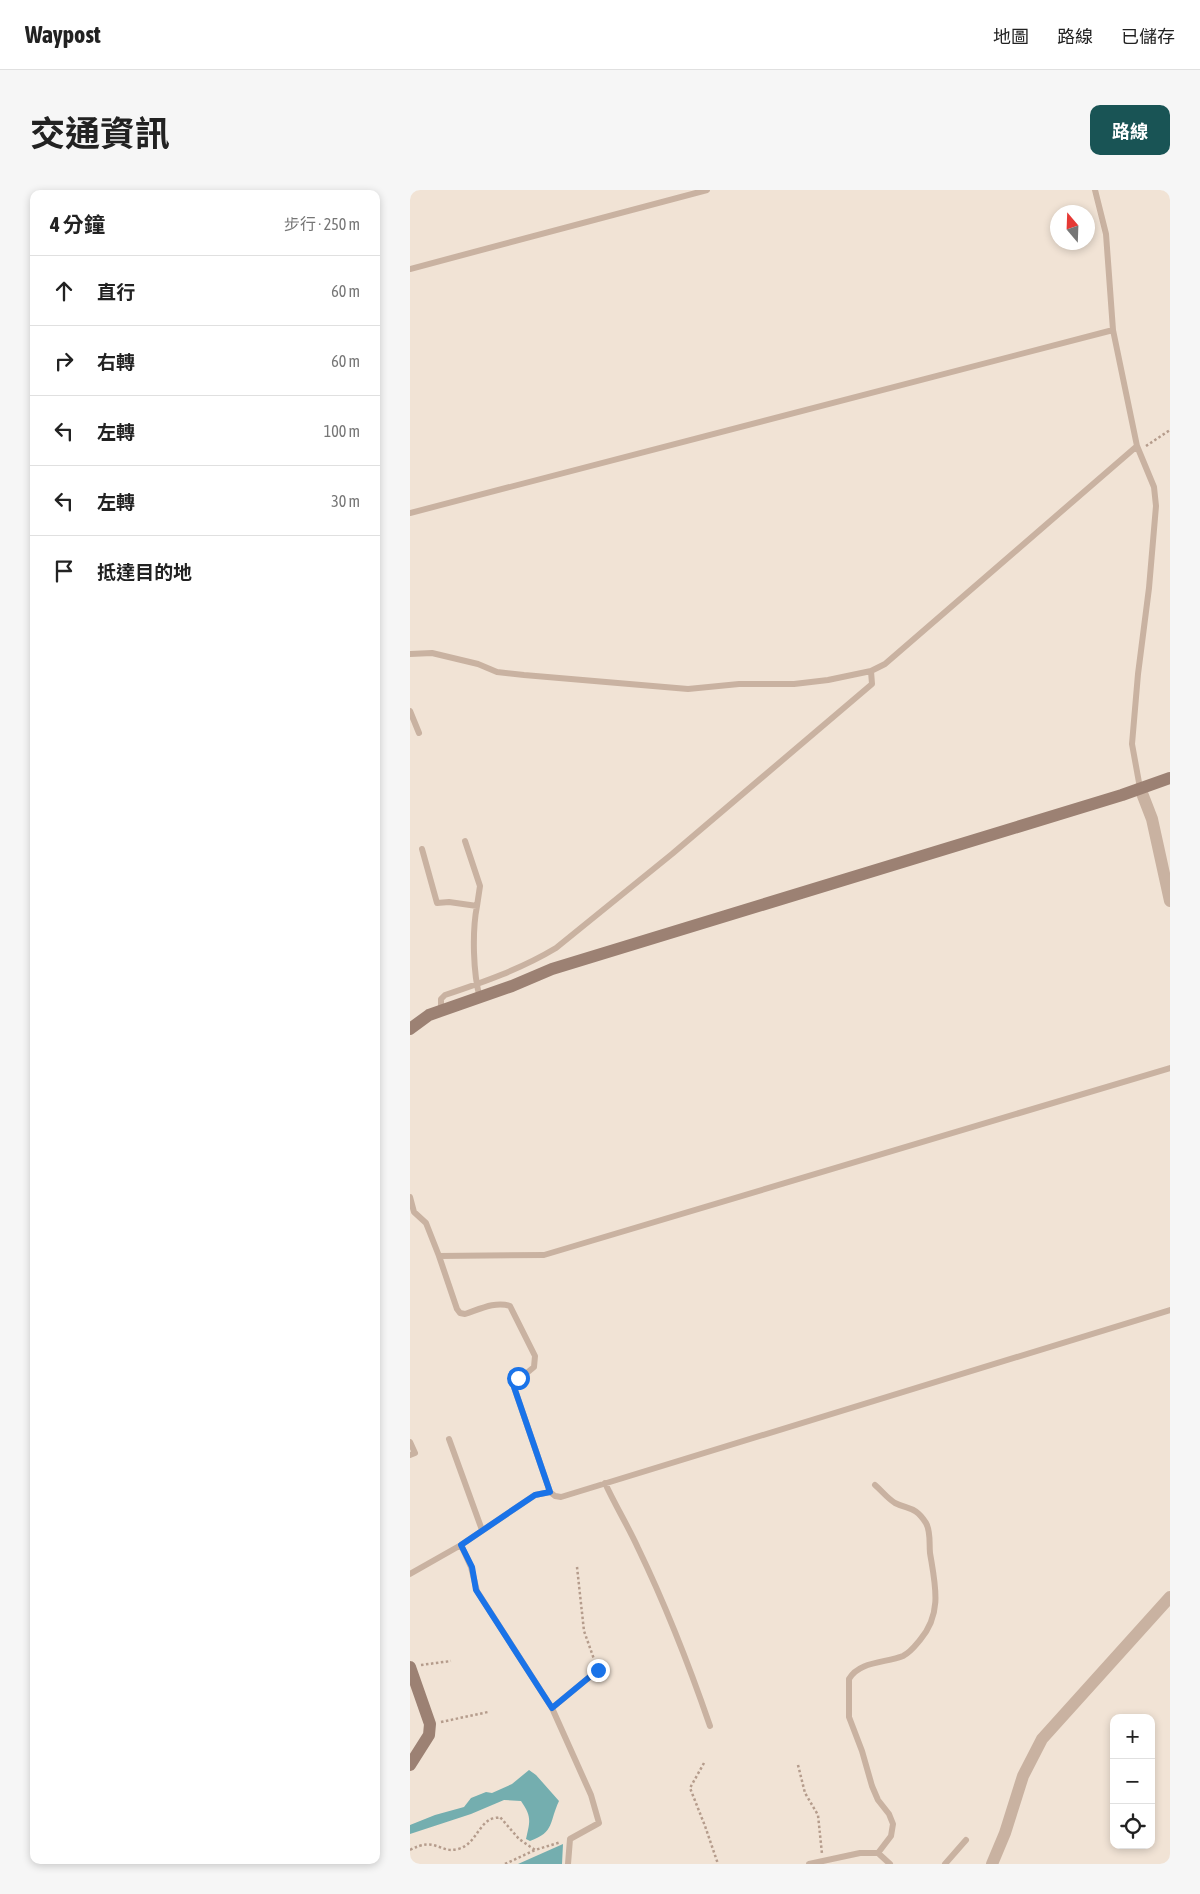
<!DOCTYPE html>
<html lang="zh-TW">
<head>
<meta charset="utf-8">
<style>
	:root { --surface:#fff; --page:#f6f6f6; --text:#222; --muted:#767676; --line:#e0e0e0; --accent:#195455 }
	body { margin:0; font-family:"Asap Condensed","Noto Sans TC",sans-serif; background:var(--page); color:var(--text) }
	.controls { position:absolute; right:15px; bottom:15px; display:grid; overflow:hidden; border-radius:10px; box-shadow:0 2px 8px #0003 }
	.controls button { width:45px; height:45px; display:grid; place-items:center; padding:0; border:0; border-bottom:1px solid var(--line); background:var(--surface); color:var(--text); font:25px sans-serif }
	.compass { position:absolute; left:640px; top:15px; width:45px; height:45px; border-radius:50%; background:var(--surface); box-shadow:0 2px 8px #0003; rotate:341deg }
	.stop { position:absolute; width:15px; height:15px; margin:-11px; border:4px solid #1a73e8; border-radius:50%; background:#fff }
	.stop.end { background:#1a73e8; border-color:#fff; box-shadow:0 1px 5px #0008 }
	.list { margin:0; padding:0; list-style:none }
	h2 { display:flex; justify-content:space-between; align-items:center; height:65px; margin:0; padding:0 20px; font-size:21px }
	h2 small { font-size:16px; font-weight:400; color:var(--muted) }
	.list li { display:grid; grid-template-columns:32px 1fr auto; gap:15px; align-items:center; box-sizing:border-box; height:70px; padding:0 20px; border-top:1px solid var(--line) }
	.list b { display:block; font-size:19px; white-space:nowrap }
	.list em { font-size:16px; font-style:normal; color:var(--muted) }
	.icon { flex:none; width:28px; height:28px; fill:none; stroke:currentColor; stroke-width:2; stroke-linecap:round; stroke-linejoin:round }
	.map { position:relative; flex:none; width:760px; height:1674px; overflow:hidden; border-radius:10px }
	header { display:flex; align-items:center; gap:30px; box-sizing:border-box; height:70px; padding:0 25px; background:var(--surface); border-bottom:1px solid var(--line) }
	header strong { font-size:24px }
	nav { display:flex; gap:28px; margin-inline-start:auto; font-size:18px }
	.intro { display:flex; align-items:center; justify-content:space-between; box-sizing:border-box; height:120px; padding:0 30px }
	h1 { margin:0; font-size:35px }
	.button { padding:12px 22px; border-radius:10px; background:var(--accent); color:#fff; font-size:18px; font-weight:700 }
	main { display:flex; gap:30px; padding:0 30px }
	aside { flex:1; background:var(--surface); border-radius:10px; box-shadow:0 2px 8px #0003 }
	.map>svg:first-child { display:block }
	.water { fill:#74aeaf }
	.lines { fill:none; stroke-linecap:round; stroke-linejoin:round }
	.path { stroke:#b59c8c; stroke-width:2.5; stroke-dasharray:2.5 2.5; stroke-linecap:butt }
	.lane { stroke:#c9b2a1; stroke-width:6 }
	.street { stroke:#c9b2a1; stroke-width:12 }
	.secondary { stroke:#9c8173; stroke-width:12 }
	.route { stroke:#1a73e8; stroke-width:6 }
</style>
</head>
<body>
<header>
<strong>Waypost</strong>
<nav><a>地圖</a><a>路線</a><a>已儲存</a></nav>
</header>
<div class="intro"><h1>交通資訊</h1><a class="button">路線</a></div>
<main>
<aside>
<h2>4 分鐘<small>步行 · 250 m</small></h2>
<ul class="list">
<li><svg class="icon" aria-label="ahead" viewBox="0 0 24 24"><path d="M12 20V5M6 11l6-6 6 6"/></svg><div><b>直行</b></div><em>60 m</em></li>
<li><svg class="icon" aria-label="right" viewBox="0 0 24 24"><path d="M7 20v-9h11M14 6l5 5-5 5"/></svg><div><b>右轉</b></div><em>60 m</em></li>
<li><svg class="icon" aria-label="left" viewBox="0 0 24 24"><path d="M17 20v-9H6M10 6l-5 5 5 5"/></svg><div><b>左轉</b></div><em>100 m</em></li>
<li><svg class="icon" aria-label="left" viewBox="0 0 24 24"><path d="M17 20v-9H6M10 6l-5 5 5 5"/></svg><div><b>左轉</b></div><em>30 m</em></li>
<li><svg class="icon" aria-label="arrive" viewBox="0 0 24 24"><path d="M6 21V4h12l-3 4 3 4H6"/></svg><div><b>抵達目的地</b></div></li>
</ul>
</aside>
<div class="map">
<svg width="760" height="1674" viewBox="0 0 760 1674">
	<rect width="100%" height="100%" fill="#f1e3d5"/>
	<path class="water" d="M119,1580l7,5 23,26c-10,21 -4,31 -29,40l-4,-2c4,-18 6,-22 -5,-38l-17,-1 -33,14 -61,20v-9l25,-10 29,-8 7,-9 15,-6 6,1 20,-9z
		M153,1654l-1,20h-44z"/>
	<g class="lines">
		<path class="path" d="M736,256l24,-16
			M167,1377l7,64 11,31
			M11,1475l30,-4
			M31,1532l47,-10
			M294,1573l-14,25 15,38 13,38
			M388,1575l7,28 13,22 4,39
			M0,1660c26,-14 30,4 48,-1 16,-4 19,-21 31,-29 3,-2 8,-2 11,-3l19,22 16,11 26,-8
			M95,1674l30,-14"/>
		<path class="lane" d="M685,0l11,44 7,96 24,116 17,41 2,19 -7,82 -11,86 -6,70 8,44
			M0,79l297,-79
			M0,323l703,-183
			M0,464l22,-1 46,11 19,8 27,3 164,14 51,-5h55l34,-4 43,-9 14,-7 252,-218
			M0,521l9,22
			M55,651l15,45 -3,20
			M12,659l15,54 12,-1 28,4c-5,25 -4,68 3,92
			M31,821v-12l4,-4c39,-13 76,-26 111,-47l116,-94 200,-170 -1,-13
			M0,1007l4,15 12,11 13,33 18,53 3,4 5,1c15,-5 31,-13 45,-8l25,50 -1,11 -6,5 -10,6 -4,9 36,105
			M29,1066l105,-1 626,-187
			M39,1249l33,91
			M0,1252l5,11 -5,2
			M195,1293c10,22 23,43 33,65 28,58 51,117 72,178
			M465,1295c7,6 12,13 20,18 14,7 20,3 31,20 5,9 3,20 4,30 5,31 13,60 -10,87 -5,6 -9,12 -17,16 -17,7 -44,5 -54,23v38l13,34 10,35 6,14 11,14 4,10 -2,12 -13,17
			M51,1355l10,22 6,24 75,117 39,87 8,28 -29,16 -2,25
			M0,1384l51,-29 74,-50 15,-3 5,4 6,1 609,-187
			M142,1518l46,-38
			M399,1674l51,-11h18l12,11
			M535,1674l21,-24"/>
		<path class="street" d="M730,598l12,31 18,82
			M582,1674l13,-31 18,-57 19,-37 128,-142"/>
		<path class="secondary" d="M0,839l19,-14 83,-29 40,-17 570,-174 48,-17
			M0,1477l20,57 -1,11 -19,30"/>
	</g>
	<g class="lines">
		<path class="route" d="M108,1188l-4,9 36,105 -15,3 -74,50 11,22 4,23 76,118 46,-38"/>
	</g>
</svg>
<div class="controls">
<button>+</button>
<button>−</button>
<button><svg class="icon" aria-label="locate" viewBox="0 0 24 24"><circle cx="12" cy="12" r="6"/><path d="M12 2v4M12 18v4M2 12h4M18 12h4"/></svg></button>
</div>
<svg class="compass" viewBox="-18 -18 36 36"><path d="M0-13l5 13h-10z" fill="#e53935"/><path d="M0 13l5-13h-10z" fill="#767676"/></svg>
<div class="stop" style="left:108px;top:1188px"></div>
<div class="stop end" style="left:188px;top:1480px"></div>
</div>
</main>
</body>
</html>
